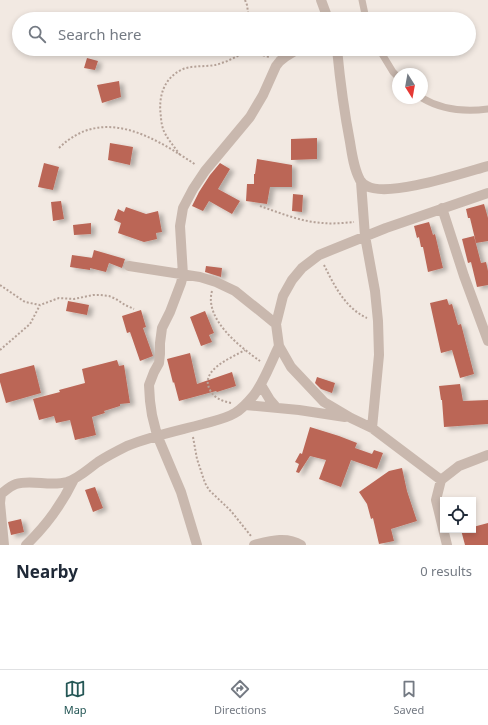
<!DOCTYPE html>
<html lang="en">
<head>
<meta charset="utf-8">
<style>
	:root { --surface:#fff; --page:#f2f2f3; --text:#1f2937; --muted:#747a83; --line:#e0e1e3; --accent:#255756 }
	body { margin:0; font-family:"Noto Sans",sans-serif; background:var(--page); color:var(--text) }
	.controls { position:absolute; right:12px; bottom:12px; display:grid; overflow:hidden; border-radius:0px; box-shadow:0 2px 6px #0003 }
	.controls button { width:36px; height:36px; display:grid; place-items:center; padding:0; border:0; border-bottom:1px solid var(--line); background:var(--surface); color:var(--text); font:20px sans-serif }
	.compass { position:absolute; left:392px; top:68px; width:36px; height:36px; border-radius:50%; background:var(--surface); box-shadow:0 2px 6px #0003; rotate:169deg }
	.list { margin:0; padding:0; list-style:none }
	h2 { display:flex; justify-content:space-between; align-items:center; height:52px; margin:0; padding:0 16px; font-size:17px }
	h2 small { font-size:13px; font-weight:400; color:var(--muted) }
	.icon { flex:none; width:22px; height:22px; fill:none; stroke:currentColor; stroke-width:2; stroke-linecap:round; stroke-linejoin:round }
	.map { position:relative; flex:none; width:488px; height:545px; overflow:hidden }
	.search { position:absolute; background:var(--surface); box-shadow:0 2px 6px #0003; left:12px; right:12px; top:12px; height:44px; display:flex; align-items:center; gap:10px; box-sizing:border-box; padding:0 14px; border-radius:22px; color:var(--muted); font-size:15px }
	.sheet { height:124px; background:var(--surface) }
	nav { display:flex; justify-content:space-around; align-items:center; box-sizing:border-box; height:56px; border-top:1px solid var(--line); background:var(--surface); font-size:11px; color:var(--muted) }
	nav a { display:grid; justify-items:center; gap:2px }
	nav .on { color:var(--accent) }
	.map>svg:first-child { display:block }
	.building { fill:#bb6656; filter:url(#shadow) }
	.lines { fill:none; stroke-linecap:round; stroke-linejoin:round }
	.path { stroke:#b5a298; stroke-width:2; stroke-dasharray:2 2; stroke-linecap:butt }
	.lane { stroke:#c9b8ae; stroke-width:7 }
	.street { stroke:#c9b8ae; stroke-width:10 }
</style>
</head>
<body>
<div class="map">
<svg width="488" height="545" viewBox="0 0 488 545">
	<defs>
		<filter id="shadow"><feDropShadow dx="4.5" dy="2.5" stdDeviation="2" flood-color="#0004"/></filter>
	</defs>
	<rect width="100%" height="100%" fill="#f2e9e2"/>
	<path class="building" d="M87,58l11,3 -3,9 -11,-2z
		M119,81l2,16 -19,6 -5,-18z
		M317,138v21l-26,1v-21z
		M110,143l23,4 -3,18 -22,-5z
		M257,159l35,6v22h-22l-3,17 -21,-3 1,-17h7v-10h1z
		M44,163l15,4 -6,23 -15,-3z
		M220,163l10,6 -12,20 22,12 -8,13 -23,-13 -6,10 -11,-5 7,-14 11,-17z
		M293,194l10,1 -1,17 -10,-1z
		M61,201l3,18 -11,2 -2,-19z
		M484,204l4,14v23l-12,2 -6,-25h-2l-2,-9z
		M126,207l20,7 12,-3 4,21 -6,1 1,6 -13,3 -26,-9 3,-10 -7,-3 4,-11 6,3z
		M429,222l4,13 2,-1 8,34 -15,4 -5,-25h-2l-2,-10 -2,1 -3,-12z
		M91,223v11l-17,1 -1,-10z
		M474,236l7,27 5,-1 2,9v14l-11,2 -6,-25 -3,1 -6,-24z
		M94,250l31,9 -3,9 -13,-5 -3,9 -16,-4v2l-20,-3 2,-12 21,3h-1z
		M206,266l16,2 -1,9 -16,-5z
		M447,299l2,6 3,-1 6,21 3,-1 13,50 -14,4 -8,-28 -11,3 -11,-50z
		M68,301l21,4 -2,10 -21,-4z
		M141,310l5,17 -3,1 10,28 -13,5 -10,-29 -3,1 -5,-17z
		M205,311l9,22 -5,2 3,7 -11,4 -11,-29z
		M190,353l7,31 35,-12 4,14 -19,6 -1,-1 -37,10 -5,-19 -1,1 -6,-24z
		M117,360l2,6 5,-1 6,38 -10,1v2l-16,5 1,2 -13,4 4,18 -21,5 -5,-20 -14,3 -2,-7 -15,4 -6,-21 27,-7 -1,-2 26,-7 -3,-14z
		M34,365l7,28 -35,10 -6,-21v-8z
		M317,377l18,6 -3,10 -11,-4 -6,-6z
		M460,384l3,17 25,-1v24l-44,3 -2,-27h-1l-2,-14z
		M310,427l29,9 18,7 -2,5 17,6 2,-4 9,3 -6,16 -26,-9 -10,27 -22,-8 7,-19 -16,-4 -11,17 -3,-1 3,-8 -4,-2 5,-9 2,1z
		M402,468l5,23 10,30 -26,8 3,12 -15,3 -6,-26 -2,1 -4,-15 -8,-12 30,-21z
		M95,487l8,21 -10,4 -8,-22z
		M21,519l3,13 -13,3 -3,-13z
		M488,523v22h-23l-4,-15h12v-3z"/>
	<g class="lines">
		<path class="path" d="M245,0l2,5 2,14
			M253,49l6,5 10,3
			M59,148c44,-43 95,-11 137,17
			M180,155c-6,-9 -13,-16 -17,-26 -1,-4 -2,-8 -2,-12 -3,-19 2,-38 20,-47 10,-5 23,-3 34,-5 13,-3 24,-10 36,-16
			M260,206c20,7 42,16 63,17 10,1 21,0 31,-1
			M324,265c10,20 21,43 43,53
			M0,285l25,17 15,3 19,-7 15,1 19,-4h7l9,1 7,3 9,6 9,4
			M212,291c-8,28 28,56 48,70
			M0,350l30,-26 10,-19
			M231,403c-9,-2 -17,-5 -21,-13 -11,-20 21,-32 35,-40
			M193,437l4,22 8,24 4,7 22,21 20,25"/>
		<path class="lane" d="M362,0l4,19
			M379,49l14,23 5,5
			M422,98c20,12 43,14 66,11"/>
		<path class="street" d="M321,0l7,19
			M337,49c3,31 7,62 13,93 2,13 4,27 10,38 2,3 4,5 7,6 21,12 96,-13 121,-20
			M361,182l4,54 10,55 3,30 1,34 -7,73
			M442,208l22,68 24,65
			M129,266l71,11 16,5 19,9 20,16 21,17
			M261,385l9,15 6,7
			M245,405l54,5 46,7
			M441,480l-69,-52 -21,-10 -27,-16 -33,-35 -12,-21 -3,-22 7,-28 9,-16 10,-12 17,-13 67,-27 102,-35
			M0,503l1,-9c4,-3 9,-8 15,-10 16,-5 34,3 51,-2 12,-4 21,-13 31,-20 9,-6 19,-11 29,-16 25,-10 50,-15 76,-22 10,-3 22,-5 32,-11 7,-4 14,-12 19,-18 11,-15 17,-33 25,-49
			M0,503l4,42
			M26,545c20,-19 36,-41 48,-66
			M197,545l-16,-53 -24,-57 -5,-20 -2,-14 -1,-16 5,-13 5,-9 1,-9v-11l2,-15 8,-16 11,-29 2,-8 -3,-49 3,-18 10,-19 12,-18 45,-54 13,-22 13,-29 4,-5 5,-4 13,-8
			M254,545c16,-4 32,-9 47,0
			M447,545l-11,-45 5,-20 18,-14 29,-11"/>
	</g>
</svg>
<div class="controls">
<button><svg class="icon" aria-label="locate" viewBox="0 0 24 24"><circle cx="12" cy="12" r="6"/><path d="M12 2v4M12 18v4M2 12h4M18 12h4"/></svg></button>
</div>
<svg class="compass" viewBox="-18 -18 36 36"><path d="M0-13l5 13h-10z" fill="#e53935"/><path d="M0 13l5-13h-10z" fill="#747a83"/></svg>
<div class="search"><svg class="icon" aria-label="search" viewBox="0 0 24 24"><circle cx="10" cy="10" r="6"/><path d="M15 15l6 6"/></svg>Search here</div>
</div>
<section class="sheet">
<h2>Nearby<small>0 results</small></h2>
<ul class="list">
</ul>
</section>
<nav>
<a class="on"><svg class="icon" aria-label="map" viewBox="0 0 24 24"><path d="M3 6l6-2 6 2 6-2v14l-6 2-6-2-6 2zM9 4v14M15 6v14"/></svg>Map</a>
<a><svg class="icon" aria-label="directions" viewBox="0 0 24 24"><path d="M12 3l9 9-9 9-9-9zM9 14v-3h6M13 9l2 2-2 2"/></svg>Directions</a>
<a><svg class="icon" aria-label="saved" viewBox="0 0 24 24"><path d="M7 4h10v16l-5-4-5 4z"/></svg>Saved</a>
</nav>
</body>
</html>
